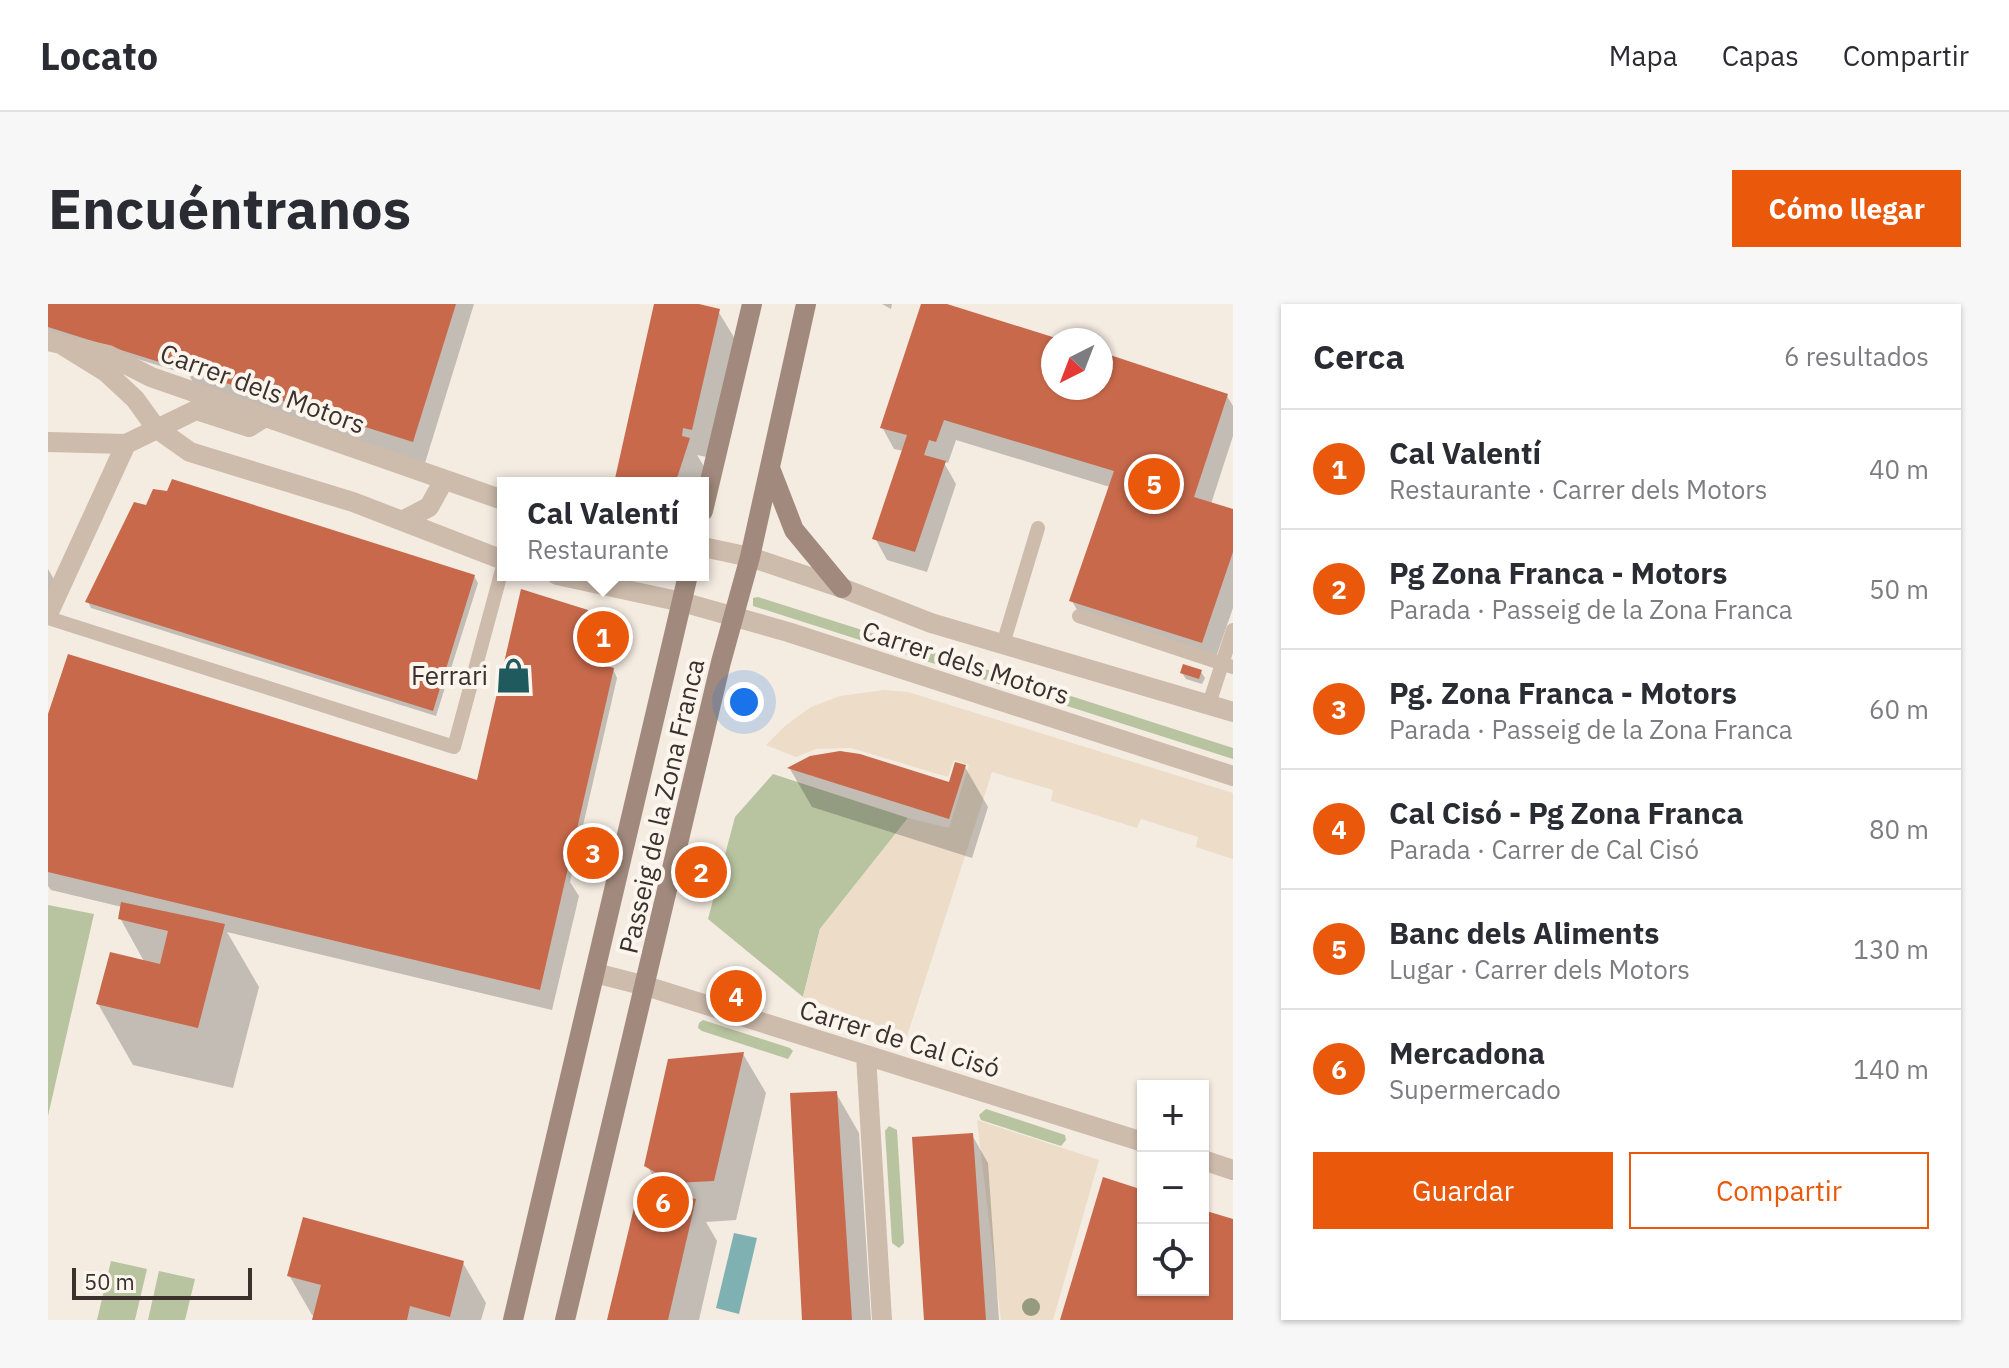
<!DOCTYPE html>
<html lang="es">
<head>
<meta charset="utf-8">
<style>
	:root { --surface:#fff; --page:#f7f7f7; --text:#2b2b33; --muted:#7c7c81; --line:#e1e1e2; --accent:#ea580c }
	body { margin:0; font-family:"IBM Plex Sans",sans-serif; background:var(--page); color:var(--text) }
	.controls { position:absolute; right:24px; bottom:24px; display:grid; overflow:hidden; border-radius:0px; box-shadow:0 2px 6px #0004 }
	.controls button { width:72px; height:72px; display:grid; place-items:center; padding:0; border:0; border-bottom:2px solid var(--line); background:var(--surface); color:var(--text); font:40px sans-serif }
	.compass { position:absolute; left:993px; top:24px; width:72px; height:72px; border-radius:50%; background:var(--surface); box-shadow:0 2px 6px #0004; rotate:222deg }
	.scale { position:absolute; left:24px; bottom:20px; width:180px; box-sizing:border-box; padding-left:8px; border:4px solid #3b302b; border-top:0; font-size:22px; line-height:28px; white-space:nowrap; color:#3b302b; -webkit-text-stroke:6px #fbf5ee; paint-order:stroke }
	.you { position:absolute; left:696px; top:398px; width:28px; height:28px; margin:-20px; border:6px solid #fff; border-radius:50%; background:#1a73e8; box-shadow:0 0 0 12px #1a73e833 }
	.badge { display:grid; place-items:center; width:52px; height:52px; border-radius:50%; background:var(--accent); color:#fff; font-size:26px; font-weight:700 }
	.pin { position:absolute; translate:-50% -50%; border:4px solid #fff; box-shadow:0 2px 8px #0006 }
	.popup { position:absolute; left:449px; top:173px; width:212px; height:104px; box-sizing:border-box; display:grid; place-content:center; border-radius:0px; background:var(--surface); filter:drop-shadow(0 2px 6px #0005); font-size:26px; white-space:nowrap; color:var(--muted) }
	.popup b { font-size:30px; color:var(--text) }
	.popup::after { content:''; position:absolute; left:50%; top:100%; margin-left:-16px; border:16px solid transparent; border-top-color:var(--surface) }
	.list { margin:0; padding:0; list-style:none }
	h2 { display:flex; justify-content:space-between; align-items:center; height:104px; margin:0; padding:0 32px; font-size:34px }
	h2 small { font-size:26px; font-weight:400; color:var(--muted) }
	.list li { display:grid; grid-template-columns:52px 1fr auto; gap:24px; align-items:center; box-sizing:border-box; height:120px; padding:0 32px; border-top:2px solid var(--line) }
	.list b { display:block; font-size:30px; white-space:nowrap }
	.list p { margin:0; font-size:26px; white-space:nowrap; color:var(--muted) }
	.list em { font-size:26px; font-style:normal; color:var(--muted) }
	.actions { display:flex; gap:16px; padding:24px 32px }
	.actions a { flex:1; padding:18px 0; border:2px solid var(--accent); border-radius:0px; text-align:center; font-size:28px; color:var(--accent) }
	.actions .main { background:var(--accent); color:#fff }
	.icon { flex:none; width:44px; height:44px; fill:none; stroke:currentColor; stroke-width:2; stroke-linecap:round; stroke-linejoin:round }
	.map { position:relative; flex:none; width:1185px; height:1016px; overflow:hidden; border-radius:0px }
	header { display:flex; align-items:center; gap:48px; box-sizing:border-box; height:112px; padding:0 40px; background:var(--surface); border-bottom:2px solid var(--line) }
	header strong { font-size:38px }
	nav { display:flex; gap:44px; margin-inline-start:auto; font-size:28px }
	.intro { display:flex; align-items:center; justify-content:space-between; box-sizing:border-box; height:192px; padding:0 48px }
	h1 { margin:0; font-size:56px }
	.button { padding:20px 36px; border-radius:0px; background:var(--accent); color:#fff; font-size:28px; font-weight:700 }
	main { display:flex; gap:48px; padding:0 48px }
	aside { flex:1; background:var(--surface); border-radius:0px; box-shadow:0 2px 6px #0004 }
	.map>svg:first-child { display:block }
	.green { fill:#b8c4a0 }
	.plaza { fill:#ecdcc8 }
	.water { fill:#7fb0b2 }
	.shadow { fill:#0003 }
	.building { fill:#c8694b }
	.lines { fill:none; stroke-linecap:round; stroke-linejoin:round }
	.service { stroke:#cdbbac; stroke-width:14 }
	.minor { stroke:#cdbbac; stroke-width:20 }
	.secondary { stroke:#a18a7d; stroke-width:20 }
	.tree { fill:#969b7f }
	.labels { text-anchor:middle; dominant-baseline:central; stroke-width:8; stroke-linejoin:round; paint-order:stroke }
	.street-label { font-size:26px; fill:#3b302b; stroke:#fbf5ee }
	.poi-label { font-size:26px; fill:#3b302b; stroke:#fbf5ee; text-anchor:end }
</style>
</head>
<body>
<header>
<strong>Locato</strong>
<nav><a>Mapa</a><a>Capas</a><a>Compartir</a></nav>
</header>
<div class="intro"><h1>Encuéntranos</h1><a class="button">Cómo llegar</a></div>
<main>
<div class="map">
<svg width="1185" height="1016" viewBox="0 0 1185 1016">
	<rect width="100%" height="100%" fill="#f4ebe1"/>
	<path class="green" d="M710,293l246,78 -3,10 -248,-79v-8z
		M973,376l212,68v11l-216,-69z
		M725,470l135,44 -88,111 -17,68 -95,-78 27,-102z
		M0,601l46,9 -46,202z
		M655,716l87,28 3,3 -5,8 -86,-28 -4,-3 1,-5z
		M938,805l79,26 1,5 -5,6 -80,-26 -2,-5z
		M841,822l8,4 7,113 -5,5 -7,-5 -7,-112z
		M63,957l36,8 -12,51h-38z
		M111,967l36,8 -10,41h-37z"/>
	<path class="plaza" d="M836,386l24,2 325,101v66l-37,-12 2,-10 -57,-18 -4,9 -86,-27 2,-11 -61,-18 -85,264 -104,-39 17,-68 88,-111 41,10 20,-63 -15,-5 -6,17 -97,-29 -35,1 -20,8 -30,-12 19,-19 26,-19 29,-11z
		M929,816l122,40 -46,160h-52z"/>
	<path class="water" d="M686,929l23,5 -18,76 -23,-6z"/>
	<path class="shadow" d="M0,0h426l-49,159 -228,-73 -8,-15 -141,-44z
		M609,0h32l29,7 17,28 -28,118 -10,-2 8,13 -5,15h-84z
		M834,0h10l-1,5z
		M876,0h16l113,36v48h48v-33l126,41 6,10v30l-22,68 22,7v97l-19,55 -130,-41 -12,-21 38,-114 -154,-47 -8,23 -5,-2 13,23 -29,88 -40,-12 -12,-22 29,-87 -10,-2 -12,-22z
		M99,204l327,68 4,7 -42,133 -345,-108 -3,-6z
		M0,265l12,21 -12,30z
		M539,308l3,7 -3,14 15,3 4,7 -6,23 13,3 4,9 -47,204 9,14 -27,114 -325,-78 32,55 -26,101 -100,-23 -35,-61 47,-41 -25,-45 2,-11 -71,-17 -3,-4v-160l431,57z
		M1153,368l4,6 -3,6 -16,-5 -4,-6z
		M917,463l23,40 -16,51 -160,-51 -22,-38 160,16z
		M695,750l23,39 -30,127 -30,2 11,19 -18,79h-90l54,-125 -16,-30z
		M788,789l23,40 12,187h-67z
		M924,831l16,28 11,157h-73z
		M415,959l23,40 -5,17h-167l1,-4 -3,-1 -23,-40z"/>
	<path class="building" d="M0,0h408l-43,138 -365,-115z
		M606,0h45l21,5 -28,121 -9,-2 -1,8 8,2 -12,37 -5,8h-59z
		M873,0h26l112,35 -6,1v48h48v-36l127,42 -34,103 39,12v43l-31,91 -133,-42 45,-130 -170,-51 -8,22 -7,-2 -5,15 22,6 -31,91 -43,-13 35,-104 -27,-7z
		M124,175l303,96 -42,136 -348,-109 49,-100 12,3 7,-16 14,2z
		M473,285l67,21 -5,20 20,5 -6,28 17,5 -74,322 -492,-118v-158l20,-60 409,126z
		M1135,360l19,6 -3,9 -19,-6z
		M792,447l20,3 89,28 6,-20 11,3 -17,54 -162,-51 23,-12z
		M73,598l104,22 -27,104 -102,-24 14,-52 50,12 8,-33 -50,-12z
		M696,748l-30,129 -39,2 -31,-17 24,-107z
		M789,787l15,229h-50l-12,-227z
		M925,829l13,187h-62l-12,-183z
		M1055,873l40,13v100h60v-80l30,9v101h-173z
		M591,883l57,12 -28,121h-61z
		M255,913l161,44 -14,56 -40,-11 -3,14h-95l9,-35 -34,-9z"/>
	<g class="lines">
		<path class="service" d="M1031,312l154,51
			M0,314l406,129 49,-181
			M955,340l35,-116
			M1161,400l24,-74"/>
		<path class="minor" d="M0,37l60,14 43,22 352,123
			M16,42l42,26 29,27 21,29 34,24 163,50 150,58
			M0,138l78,2
			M354,217l27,-14 15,-27
			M655,243l47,10 92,31 89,35 302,89
			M509,271l125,27 106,30 445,144
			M0,310l78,-170 70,-34 53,17 16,-10
			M547,669l51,13 497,156
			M818,751l16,265
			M1155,856l30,10"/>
		<path class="secondary" d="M722,164l24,62 48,58
			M655,207l49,-207
			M465,1016l175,-745
			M517,1016l156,-658 29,-105 56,-253"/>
	</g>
	<circle class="tree" cx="983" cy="1003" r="9"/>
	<defs>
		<symbol id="shop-bare" viewBox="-9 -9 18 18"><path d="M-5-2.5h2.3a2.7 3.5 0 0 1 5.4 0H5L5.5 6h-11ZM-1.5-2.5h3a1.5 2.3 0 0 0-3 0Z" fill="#1f5a5e" stroke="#fbf5ee" stroke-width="2.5" paint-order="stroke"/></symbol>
	</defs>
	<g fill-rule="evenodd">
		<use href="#shop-bare" x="440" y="346" width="51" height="51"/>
	</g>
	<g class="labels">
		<g class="street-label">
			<text transform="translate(215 84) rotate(20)">Carrer dels Motors</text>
			<text transform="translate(918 358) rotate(18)">Carrer dels Motors</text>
			<text transform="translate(613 502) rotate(-77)">Passeig de la Zona Franca</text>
			<text transform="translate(852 734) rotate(17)">Carrer de Cal Cisó</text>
		</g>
		<g class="poi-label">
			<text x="440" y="371">Ferrari</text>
		</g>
	</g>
</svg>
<div class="controls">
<button>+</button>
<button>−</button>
<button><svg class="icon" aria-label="locate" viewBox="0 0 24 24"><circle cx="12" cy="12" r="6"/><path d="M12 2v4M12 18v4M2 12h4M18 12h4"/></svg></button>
</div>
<svg class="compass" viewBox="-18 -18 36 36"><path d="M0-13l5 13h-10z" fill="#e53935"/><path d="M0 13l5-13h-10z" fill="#7c7c81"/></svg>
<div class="scale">50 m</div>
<div class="you"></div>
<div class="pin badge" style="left:555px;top:333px">1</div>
<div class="popup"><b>Cal Valentí</b>Restaurante</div>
<div class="pin badge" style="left:653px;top:568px">2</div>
<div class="pin badge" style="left:545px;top:549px">3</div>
<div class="pin badge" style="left:688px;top:692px">4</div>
<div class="pin badge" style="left:1106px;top:180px">5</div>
<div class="pin badge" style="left:615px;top:898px">6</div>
</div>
<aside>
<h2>Cerca<small>6 resultados</small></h2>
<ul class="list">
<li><span class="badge">1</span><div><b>Cal Valentí</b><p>Restaurante · Carrer dels Motors</p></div><em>40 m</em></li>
<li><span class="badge">2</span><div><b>Pg Zona Franca - Motors</b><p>Parada · Passeig de la Zona Franca</p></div><em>50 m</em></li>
<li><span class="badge">3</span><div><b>Pg. Zona Franca - Motors</b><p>Parada · Passeig de la Zona Franca</p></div><em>60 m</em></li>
<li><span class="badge">4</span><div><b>Cal Cisó - Pg Zona Franca</b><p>Parada · Carrer de Cal Cisó</p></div><em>80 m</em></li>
<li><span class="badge">5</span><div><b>Banc dels Aliments</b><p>Lugar · Carrer dels Motors</p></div><em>130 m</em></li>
<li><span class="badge">6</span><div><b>Mercadona</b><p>Supermercado</p></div><em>140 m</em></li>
</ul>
<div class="actions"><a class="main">Guardar</a><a>Compartir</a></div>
</aside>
</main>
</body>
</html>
